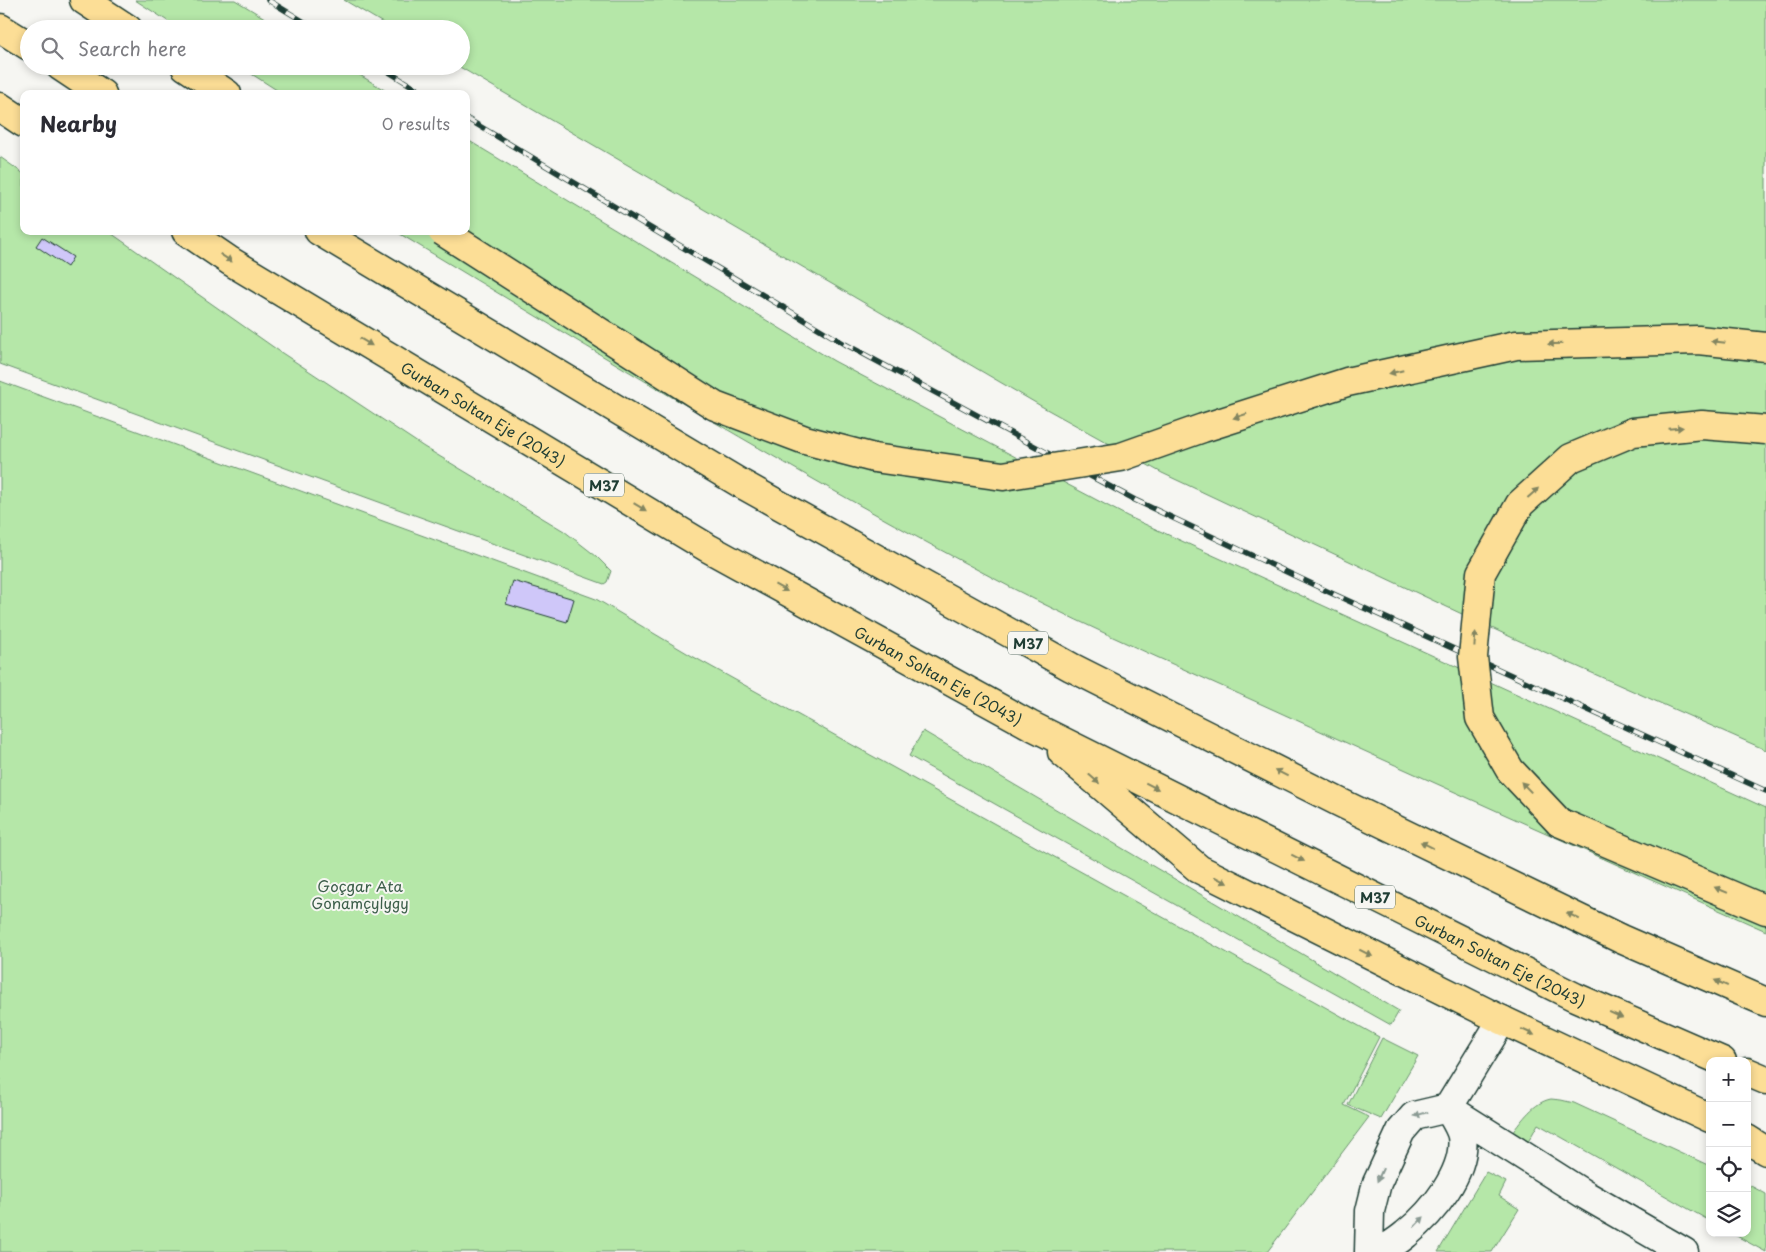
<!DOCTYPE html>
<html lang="en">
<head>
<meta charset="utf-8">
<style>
	:root { --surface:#fff; --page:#f7f7f7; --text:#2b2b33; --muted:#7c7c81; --line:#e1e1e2 }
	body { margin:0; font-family:"Playpen Sans",sans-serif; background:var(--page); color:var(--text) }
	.controls { position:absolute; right:15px; bottom:15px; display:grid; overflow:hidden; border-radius:10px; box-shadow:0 2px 8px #0003 }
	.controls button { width:45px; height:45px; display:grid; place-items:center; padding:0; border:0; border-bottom:1px solid var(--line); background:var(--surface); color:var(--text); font:25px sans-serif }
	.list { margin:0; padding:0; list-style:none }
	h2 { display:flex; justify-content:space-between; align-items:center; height:65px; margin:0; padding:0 20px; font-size:21px }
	h2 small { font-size:16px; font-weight:400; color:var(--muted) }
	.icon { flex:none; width:28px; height:28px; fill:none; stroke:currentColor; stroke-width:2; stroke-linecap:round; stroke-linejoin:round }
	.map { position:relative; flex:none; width:1766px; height:1252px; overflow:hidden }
	.search { position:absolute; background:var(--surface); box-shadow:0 2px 8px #0003; left:20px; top:20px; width:450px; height:55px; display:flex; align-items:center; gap:12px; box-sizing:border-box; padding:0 18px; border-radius:28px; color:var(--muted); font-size:19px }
	.panel { position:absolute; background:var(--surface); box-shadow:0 2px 8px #0003; left:20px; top:90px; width:450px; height:145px; border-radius:10px }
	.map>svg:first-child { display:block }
	.green { fill:#b5e7a8; stroke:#6a926e }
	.building { fill:#cfc7f9; stroke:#1f3d34 }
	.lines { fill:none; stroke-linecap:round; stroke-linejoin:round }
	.minor-casing { stroke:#1f3d34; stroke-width:31 }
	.highway-casing { stroke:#1f3d34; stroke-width:31 }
	.minor { stroke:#f6f6f2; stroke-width:28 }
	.highway { stroke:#fcde96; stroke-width:28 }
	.rail-casing { stroke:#1f3d34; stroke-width:5.5 }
	.rail { stroke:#f6f6f2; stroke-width:4; stroke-dasharray:11; stroke-linecap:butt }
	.highway-bridge-casing { stroke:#1f3d34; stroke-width:31; stroke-linecap:butt }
	.highway-bridge { stroke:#fcde96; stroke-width:28 }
	.oneway { fill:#828560 }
	.oneway2 { fill:#8a9a93 }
	.labels { text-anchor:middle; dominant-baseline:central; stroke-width:4; stroke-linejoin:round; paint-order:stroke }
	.shield { fill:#f6f6f2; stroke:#60746d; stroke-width:1 }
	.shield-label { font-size:14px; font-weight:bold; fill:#1f3d34 }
	.street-label { font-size:15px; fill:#1f3d34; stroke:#f6f6f2 }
	.park-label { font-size:15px; fill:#3d5f4b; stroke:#f6f6f2 }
</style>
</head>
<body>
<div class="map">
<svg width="1766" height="1252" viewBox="0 0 1766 1252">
	<rect width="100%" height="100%" fill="#f6f6f2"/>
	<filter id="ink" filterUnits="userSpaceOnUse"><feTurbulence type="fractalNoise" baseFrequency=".02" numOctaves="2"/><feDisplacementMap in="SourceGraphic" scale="10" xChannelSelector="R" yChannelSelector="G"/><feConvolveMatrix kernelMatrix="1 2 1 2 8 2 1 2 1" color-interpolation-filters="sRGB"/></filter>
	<g filter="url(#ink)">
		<path class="green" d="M135,0h100l48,29h-103z
			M344,0h1422v750l-253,-112 -351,-165 -121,-67 -583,-340h3v-37h-68z
			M239,66h106l46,28h-108z
			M466,139l368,222 293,155 639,292v123c-165,-73 -330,-147 -494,-222 -87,-40 -175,-77 -260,-121 -210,-110 -413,-234 -617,-357h71z
			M0,157l24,17v57h84l171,120 145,96 140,84 32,25 15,15 -4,11 -3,2 -604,-220z
			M0,381l596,218 96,57 687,381 -35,68 25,12 -102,135h-1267z
			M923,731l476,280 -8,14 -482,-269z
			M1382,1038l36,18 -37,63 -33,-14z
			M1551,1099l10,1 13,3 136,63v55l-172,-97 -10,18 -16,-9c10,-13 22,-31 39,-34z
			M1486,1172l20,10 -7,14 20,13 -27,43h-54z
			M1747,1184l19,10v58l-35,-19h16z"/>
		<path class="building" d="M42,237l31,20 -6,10 -31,-21z
			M513,581l61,18 -7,23 -61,-18z"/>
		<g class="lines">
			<defs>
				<path id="minor" d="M1448,1108l54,-88
					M1369,1252l1,-41 7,-28 24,-52 13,-15 34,-8 139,88 97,56
					M1381,1252c8,-6 17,-11 25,-18 26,-21 61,-62 56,-98 -2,-9 -9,-19 -14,-28"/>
				<g id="highway">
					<path d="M84,0l44,29"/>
					<path d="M0,28l29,18"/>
					<path d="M60,66l42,28"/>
					<path d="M185,66l42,28"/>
					<path d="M0,107l24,16"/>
					<path id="s1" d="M186,231l44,30 478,287 322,177 545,272 147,64"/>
					<path d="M319,231l421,252 331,184 268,135 282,137 145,63"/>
					<path d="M1062,752l137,117 303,151 208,98"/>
					<path d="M1559,822l207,88"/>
					<path d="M1747,1072l19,8"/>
					<path d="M1747,1139l19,12"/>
				</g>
			</defs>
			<use href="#minor" class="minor-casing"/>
			<use href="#highway" class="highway-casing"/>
			<use href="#minor" class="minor"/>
			<use href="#highway" class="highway"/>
			<defs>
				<path id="rail" d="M268,0l48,29
					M379,66l46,28
					M466,118l379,226 290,156 194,92 437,199"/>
			</defs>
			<use href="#rail" class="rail-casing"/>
			<use href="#rail" class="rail"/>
			<defs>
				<path id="highway-bridge" d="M442,231l273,175 90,34 69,18 129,18 118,-19 82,-29 144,-46 169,-37 182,-5 68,7
					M1559,822l-49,-52 -30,-52 -7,-61 8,-84 39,-69 51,-46 62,-26 69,-7 64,5"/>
			</defs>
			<use href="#highway-bridge" class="highway-bridge-casing"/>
			<use href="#highway-bridge" class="highway-bridge"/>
		</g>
		<defs><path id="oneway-solid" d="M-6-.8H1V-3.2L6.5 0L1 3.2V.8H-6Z" transform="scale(1.25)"/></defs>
		<g class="oneway">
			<use href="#oneway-solid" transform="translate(226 258) rotate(33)"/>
			<use href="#oneway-solid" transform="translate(366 342) rotate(31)"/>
			<use href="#oneway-solid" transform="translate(1718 342) rotate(-174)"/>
			<use href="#oneway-solid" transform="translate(1555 344) rotate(178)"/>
			<use href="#oneway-solid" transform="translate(1396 372) rotate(167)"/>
			<use href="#oneway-solid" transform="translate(1240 416) rotate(162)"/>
			<use href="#oneway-solid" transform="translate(1676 428) rotate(-5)"/>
			<use href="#oneway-solid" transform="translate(1533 493) rotate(-42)"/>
			<use href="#oneway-solid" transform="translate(640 507) rotate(31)"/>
			<use href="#oneway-solid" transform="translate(781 588) rotate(29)"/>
			<use href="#oneway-solid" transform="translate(1475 639) rotate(-85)"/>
			<use href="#oneway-solid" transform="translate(1281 773) rotate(-153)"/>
			<use href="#oneway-solid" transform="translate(1094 779) rotate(41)"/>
			<use href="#oneway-solid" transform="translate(1152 786) rotate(27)"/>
			<use href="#oneway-solid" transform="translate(1526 787) rotate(-134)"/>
			<use href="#oneway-solid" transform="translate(1427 845) rotate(-154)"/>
			<use href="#oneway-solid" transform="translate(1298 858) rotate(27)"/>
			<use href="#oneway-solid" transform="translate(1221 880) rotate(27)"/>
			<use href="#oneway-solid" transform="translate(1721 890) rotate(-157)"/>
			<use href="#oneway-solid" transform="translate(1573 916) rotate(-154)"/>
			<use href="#oneway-solid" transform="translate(1366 953) rotate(27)"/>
			<use href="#oneway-solid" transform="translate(1721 983) rotate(-156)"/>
			<use href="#oneway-solid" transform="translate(1616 1015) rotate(24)"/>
			<use href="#oneway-solid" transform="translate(1528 1032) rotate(25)"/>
		</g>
		<g class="oneway2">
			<use href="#oneway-solid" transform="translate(1421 1114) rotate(164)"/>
			<use href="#oneway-solid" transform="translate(1380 1175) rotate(114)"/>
			<use href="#oneway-solid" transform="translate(1419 1222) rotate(-45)"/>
		</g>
	</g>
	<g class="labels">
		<g class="shield">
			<rect x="584" y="473.5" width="40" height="23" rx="4"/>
			<rect x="1008" y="631.5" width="40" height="23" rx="4"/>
			<rect x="1355" y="885.5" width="40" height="23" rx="4"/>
		</g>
		<g class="shield-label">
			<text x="604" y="485">M37</text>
			<text x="1028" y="643">M37</text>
			<text x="1375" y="897">M37</text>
		</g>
		<g class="street-label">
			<text stroke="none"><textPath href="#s1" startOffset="349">Gurban Soltan Eje (2043)</textPath></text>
			<text stroke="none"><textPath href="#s1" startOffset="874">Gurban Soltan Eje (2043)</textPath></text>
			<text stroke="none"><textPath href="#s1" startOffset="1504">Gurban Soltan Eje (2043)</textPath></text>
		</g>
		<g class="park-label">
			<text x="360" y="885">Goçgar Ata<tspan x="360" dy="17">Gonamçylygy</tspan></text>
		</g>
	</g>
</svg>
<div class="controls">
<button>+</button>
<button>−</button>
<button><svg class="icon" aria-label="locate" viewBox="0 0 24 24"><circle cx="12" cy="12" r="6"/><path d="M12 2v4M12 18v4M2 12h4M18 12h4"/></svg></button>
<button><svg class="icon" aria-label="layers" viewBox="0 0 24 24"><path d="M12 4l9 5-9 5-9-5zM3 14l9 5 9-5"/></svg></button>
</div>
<div class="search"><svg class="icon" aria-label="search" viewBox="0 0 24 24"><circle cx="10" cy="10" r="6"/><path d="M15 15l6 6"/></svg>Search here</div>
<section class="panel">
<h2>Nearby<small>0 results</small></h2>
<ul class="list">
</ul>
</section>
</div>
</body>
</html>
